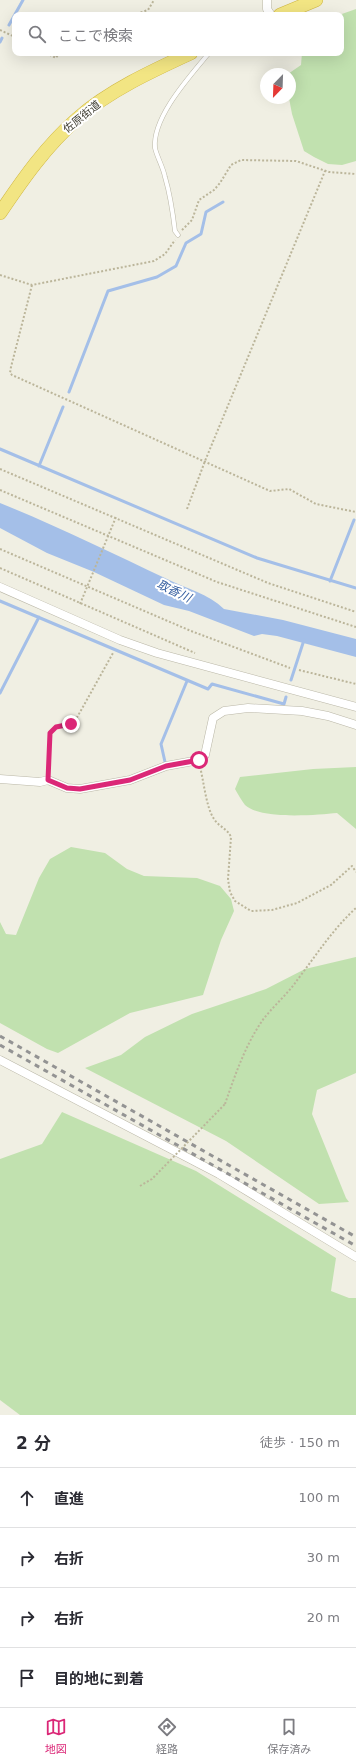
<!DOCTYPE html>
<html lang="ja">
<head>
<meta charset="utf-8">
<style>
	:root { --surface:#fff; --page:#f7f7f7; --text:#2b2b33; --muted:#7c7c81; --line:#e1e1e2; --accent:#db2777 }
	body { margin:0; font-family:"DejaVu Sans","Noto Sans JP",sans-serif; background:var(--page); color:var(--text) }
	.compass { position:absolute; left:260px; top:68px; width:36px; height:36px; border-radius:50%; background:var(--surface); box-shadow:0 4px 16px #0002; rotate:203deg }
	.stop { position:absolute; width:12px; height:12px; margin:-9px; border:3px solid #db2777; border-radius:50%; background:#fff }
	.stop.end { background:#db2777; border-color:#fff; box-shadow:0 1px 4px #0008 }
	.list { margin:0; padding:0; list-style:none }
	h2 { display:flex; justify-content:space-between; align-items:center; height:52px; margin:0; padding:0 16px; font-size:17px }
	h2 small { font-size:13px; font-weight:400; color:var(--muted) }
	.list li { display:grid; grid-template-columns:26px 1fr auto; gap:12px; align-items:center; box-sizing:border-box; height:60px; padding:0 16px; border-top:1px solid var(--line) }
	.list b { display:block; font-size:15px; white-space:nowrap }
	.list em { font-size:13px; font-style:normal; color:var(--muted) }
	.icon { flex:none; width:22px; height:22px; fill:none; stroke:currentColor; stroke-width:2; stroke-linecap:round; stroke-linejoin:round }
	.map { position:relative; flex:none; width:356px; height:1415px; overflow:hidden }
	.search { position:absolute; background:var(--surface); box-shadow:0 4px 16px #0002; left:12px; right:12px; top:12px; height:44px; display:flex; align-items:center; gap:10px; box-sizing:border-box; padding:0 14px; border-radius:8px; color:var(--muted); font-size:15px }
	.sheet { height:292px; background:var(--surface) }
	nav { display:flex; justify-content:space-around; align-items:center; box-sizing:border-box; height:56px; border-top:1px solid var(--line); background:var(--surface); font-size:11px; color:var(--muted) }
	nav a { display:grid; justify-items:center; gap:2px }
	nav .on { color:var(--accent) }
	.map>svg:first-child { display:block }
	.green { fill:#c1e1af }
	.water { fill:#a4bfe8 }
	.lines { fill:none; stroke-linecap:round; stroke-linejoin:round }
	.stream { stroke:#a4bfe8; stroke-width:3 }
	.service-casing { stroke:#bab7a7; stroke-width:5 }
	.minor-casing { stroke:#bab7a7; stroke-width:9 }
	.trunk-casing { stroke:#ceb53f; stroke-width:14 }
	.path { stroke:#bbb59a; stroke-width:2; stroke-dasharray:2 2; stroke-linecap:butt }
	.service { stroke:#fff; stroke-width:4 }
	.minor { stroke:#fff; stroke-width:8 }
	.trunk { stroke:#f2e583; stroke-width:13 }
	.rail { stroke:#939393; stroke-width:3; stroke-dasharray:5 5; stroke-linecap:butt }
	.path-bridge { stroke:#bbb59a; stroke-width:2; stroke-dasharray:2 2; stroke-linecap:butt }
	.route { stroke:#db2777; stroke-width:5 }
	.labels { text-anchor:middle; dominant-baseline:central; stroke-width:4; stroke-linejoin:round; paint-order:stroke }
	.street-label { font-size:11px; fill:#413f34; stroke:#fff }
	.water-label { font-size:12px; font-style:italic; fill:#3861a2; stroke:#fff }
</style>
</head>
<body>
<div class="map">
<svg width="356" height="1415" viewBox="0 0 356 1415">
	<rect width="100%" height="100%" fill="#f0efe3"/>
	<path class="green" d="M356,9v152l-14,4 -14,-1 -14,-7 -10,-6 -12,-37 -3,-16 1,-24h-2l13,-9 1,-12h39v-38h-2z
		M356,767v62l-19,-16c-21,2 -76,7 -92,-8 -4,-5 -7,-11 -10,-16l5,-12 73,-8z
		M71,847l34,6 22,16 17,7 53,2 23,8 11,13 3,12 -13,29 -18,55 -73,18 -72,40 -11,-4 -47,-26v-101l6,12 10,1 23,-57 11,-19z
		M356,957v116l-39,17 -5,24 34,84 3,4 -30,2 -93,-63 -141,-73 36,-13 24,-18 47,-23 74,-25 39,-20z
		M62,1112l134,59 140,87 -5,33 18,7h7v117h-336l-20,-15v-241l42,-15z"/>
	<path class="water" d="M0,503c57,23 112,50 167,76 18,9 42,15 57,30l59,11 73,19v18l-79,-21 -15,-2 -8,2 -65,-25 -25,-6 -70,-33 -47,-19 -47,-25z"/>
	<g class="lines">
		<path class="stream" d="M9,25l14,-25
			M0,42l2,-4
			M69,392l39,-101 49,-14 19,-11 10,-23 15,-9 5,-22 17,-10
			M0,449l257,109 99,30
			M39,466l24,-59
			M330,581l24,-61
			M0,601l208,88 4,-5 72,20 2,-7
			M291,680l13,-40
			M0,693l39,-76
			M165,762l-4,-18 26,-63"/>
		<defs>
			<path id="service" d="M178,235l-3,-4c-2,-17 -5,-37 -10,-54 -2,-10 -8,-20 -10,-29 -3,-31 36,-73 54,-95"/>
			<path id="minor" d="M267,0v9l4,6
				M0,587l120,53 37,13 199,54
				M0,779l40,3 8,-2 19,8 13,1 50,-9 36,-14 33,-6 6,-5 8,-37 11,-7 24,-3 54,3 26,5 28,9
				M0,1060l219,114 137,83"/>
			<path id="trunk" d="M280,15l36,-15
				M0,213c23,-34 46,-67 77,-94 31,-28 77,-49 114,-66"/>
		</defs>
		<use href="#service" class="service-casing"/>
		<use href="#minor" class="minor-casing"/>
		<use href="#trunk" class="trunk-casing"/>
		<path class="path" d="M133,15l15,-5 6,-10
			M0,30l15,7
			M46,53l10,5 3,-5
			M182,230l10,-10 7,-20 15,-10 6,-7 11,-18 10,-5 55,1 33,11 27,2
			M0,275l32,10 122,-24 11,-7 10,-14
			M32,285l-21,82 -1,6 2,2 258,116 19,-2 27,15 40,8
			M0,469l268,114 88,29
			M0,490l217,92 139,45
			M187,509l18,-48 120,-290
			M0,549l191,82 99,37
			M0,568l195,85
			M80,604l36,-87
			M299,670l57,14
			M200,767c4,15 6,40 14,52 5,8 14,10 17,18l-3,42 2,13 5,9 16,10 21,-1 25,-7 34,-18 21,-19 4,6
			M48,773l2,-40c5,-9 17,-6 25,-12l38,-68
			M225,1104c10,-29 20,-58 37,-83 11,-15 26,-27 36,-42 19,-25 35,-50 58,-71"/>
		<use href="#service" class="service"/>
		<use href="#minor" class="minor"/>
		<use href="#trunk" class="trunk"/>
		<path class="rail" d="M0,1036l356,201
			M0,1045l356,201"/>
		<path class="path-bridge" d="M140,1186l12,-7 73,-75"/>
	</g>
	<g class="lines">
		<path class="route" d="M71,724l-15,3 -6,6 -2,47 19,8 13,1 50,-9 36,-14 33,-6"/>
	</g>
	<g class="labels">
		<g class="street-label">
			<text transform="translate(82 117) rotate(-39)">佐原街道</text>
		</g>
		<g class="water-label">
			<text transform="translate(174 591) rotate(25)">取香川</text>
		</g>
	</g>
</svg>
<svg class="compass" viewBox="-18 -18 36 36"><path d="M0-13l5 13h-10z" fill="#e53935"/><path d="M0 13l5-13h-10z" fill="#7c7c81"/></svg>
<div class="stop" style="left:199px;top:760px"></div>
<div class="stop end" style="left:71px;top:724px"></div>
<div class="search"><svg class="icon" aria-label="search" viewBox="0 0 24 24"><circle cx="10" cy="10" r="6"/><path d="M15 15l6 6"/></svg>ここで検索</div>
</div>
<section class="sheet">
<h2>2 分<small>徒歩 · 150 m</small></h2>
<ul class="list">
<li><svg class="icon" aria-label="ahead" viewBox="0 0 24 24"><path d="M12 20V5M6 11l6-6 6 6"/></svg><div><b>直進</b></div><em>100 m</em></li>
<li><svg class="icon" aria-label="right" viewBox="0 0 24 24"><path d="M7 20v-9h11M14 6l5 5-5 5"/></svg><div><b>右折</b></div><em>30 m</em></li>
<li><svg class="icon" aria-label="right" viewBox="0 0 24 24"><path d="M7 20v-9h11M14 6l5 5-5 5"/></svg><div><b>右折</b></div><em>20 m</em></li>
<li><svg class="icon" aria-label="arrive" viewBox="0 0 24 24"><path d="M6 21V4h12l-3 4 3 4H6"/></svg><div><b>目的地に到着</b></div></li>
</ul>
</section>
<nav>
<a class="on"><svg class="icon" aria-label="map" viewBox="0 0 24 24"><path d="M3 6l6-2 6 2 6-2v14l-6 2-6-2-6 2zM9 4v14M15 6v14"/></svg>地図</a>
<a><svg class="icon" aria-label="directions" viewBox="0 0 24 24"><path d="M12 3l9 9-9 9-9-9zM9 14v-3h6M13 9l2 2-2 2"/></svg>経路</a>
<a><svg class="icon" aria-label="saved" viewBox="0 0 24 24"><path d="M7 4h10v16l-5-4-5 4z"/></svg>保存済み</a>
</nav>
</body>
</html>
